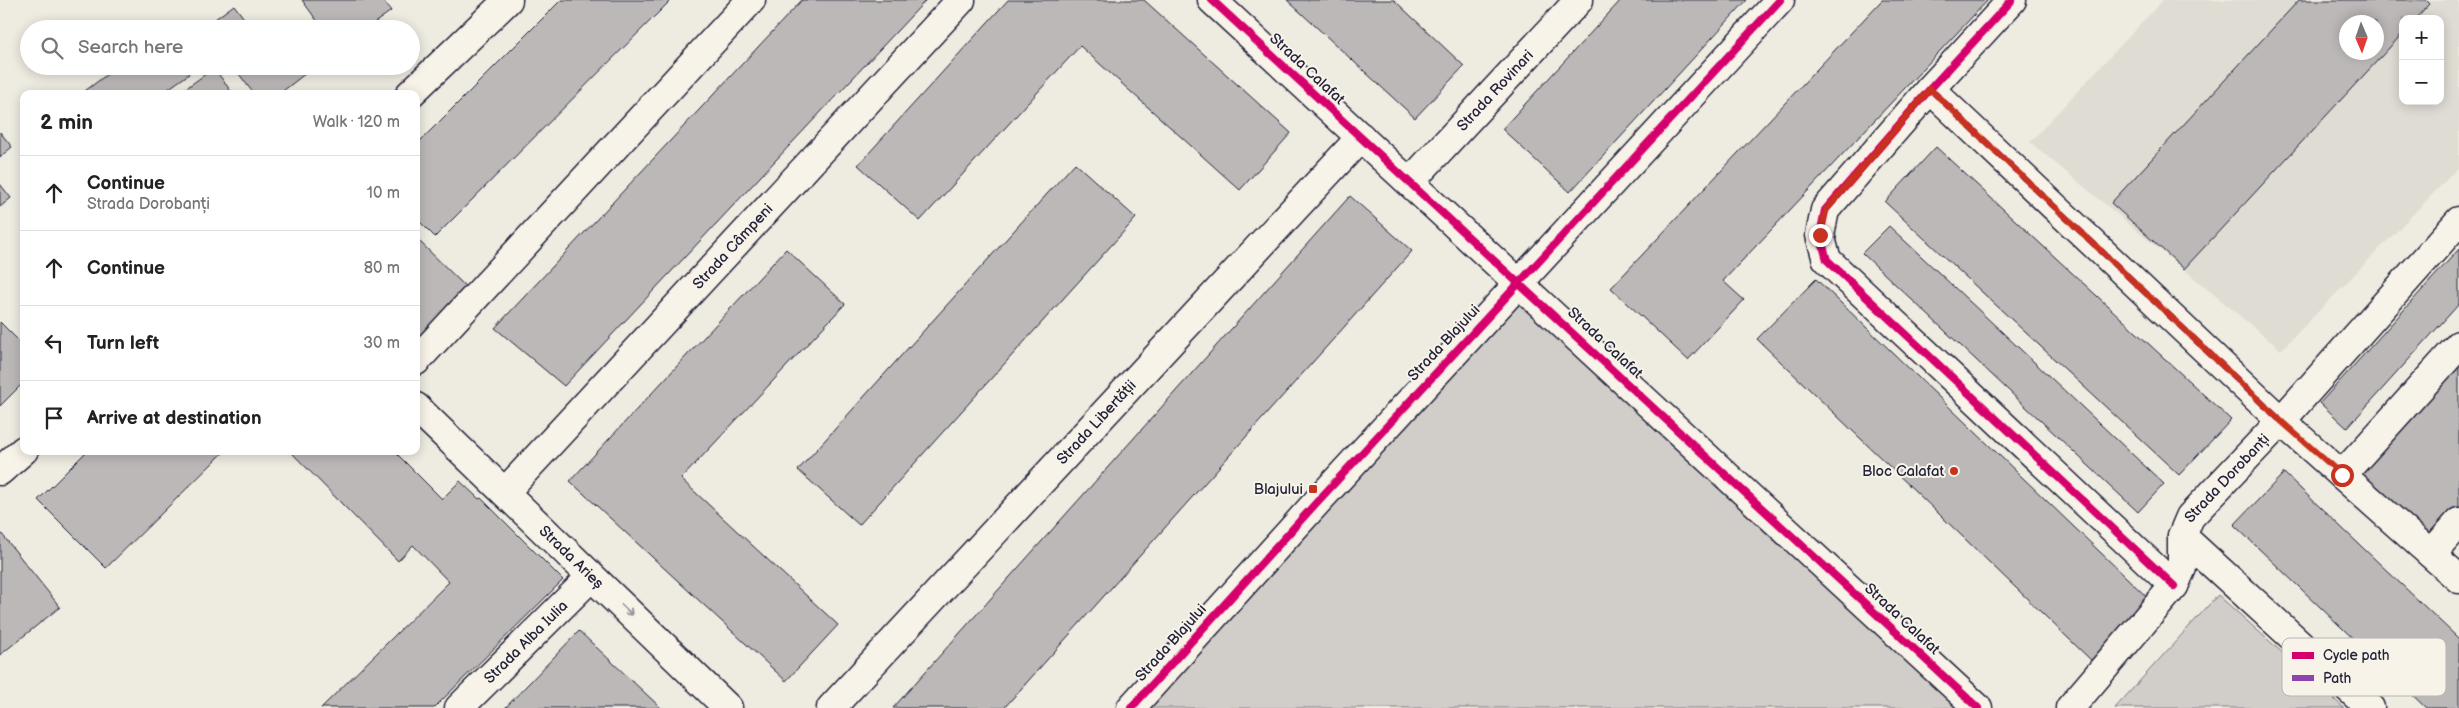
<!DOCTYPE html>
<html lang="en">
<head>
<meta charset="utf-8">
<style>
	:root { --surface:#fff; --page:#f6f6f6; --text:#222; --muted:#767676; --line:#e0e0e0 }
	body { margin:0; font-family:"Balsamiq Sans",sans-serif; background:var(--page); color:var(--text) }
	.controls { position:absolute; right:15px; top:15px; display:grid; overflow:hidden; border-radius:10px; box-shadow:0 2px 12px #0003 }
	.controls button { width:45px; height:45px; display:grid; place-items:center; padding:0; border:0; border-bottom:1px solid var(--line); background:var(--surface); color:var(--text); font:25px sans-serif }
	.compass { position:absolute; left:2339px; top:15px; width:45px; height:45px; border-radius:50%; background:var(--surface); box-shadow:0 2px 12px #0003; rotate:178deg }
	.stop { position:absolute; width:15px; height:15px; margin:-11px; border:4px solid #c8321e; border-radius:50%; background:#fff }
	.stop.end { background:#c8321e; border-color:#fff; box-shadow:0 1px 5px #0008 }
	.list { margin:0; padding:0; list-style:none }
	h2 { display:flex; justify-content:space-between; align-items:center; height:65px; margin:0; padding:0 20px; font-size:21px }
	h2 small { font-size:16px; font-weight:400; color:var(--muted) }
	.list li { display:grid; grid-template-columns:32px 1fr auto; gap:15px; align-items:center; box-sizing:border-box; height:75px; padding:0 20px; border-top:1px solid var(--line) }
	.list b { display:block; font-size:19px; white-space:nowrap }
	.list p { margin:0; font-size:16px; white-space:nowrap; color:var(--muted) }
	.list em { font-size:16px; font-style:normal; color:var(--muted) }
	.icon { flex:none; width:28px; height:28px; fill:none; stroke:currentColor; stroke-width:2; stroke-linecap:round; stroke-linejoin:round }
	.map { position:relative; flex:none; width:2459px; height:708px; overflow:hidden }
	.search { position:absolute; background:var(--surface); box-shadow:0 2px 12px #0003; left:20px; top:20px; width:400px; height:55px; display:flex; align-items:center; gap:12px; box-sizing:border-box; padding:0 18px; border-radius:28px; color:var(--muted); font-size:19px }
	.panel { position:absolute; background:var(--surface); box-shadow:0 2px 12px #0003; left:20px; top:90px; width:400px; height:365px; border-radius:10px }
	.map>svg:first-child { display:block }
	.built { fill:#dfdcd4; fill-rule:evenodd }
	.green { fill:#d1cdc9; stroke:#7a7882 }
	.building { fill:#bbb8b7; stroke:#22223b; fill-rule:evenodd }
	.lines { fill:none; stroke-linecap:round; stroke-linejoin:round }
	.street-casing { stroke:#22223b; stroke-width:31 }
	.street { stroke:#f7f3e8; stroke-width:28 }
	.quiet { stroke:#8e44ad; stroke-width:6; stroke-dasharray:12 6; stroke-linecap:butt }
	.cycleway-casing { stroke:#f7f3e8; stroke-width:11 }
	.cycleway { stroke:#d6006c; stroke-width:8 }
	.oneway { stroke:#97959a }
	.route { stroke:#c8321e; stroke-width:6 }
	.poi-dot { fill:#c8321e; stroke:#f7f3e8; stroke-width:2 }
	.labels { text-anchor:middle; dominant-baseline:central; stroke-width:4; stroke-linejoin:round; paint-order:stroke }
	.street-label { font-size:15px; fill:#22223b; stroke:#f7f3e8 }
	.poi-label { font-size:15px; fill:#22223b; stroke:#f7f3e8; text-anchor:end }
	.key { fill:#f7f3e8; stroke:#b7b4b4; stroke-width:1 }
	.key-label { font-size:14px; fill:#22223b }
</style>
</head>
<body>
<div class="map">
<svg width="2459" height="708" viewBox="0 0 2459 708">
	<rect width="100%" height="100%" fill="#eeebe1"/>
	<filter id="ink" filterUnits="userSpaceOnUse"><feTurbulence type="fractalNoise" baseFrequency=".02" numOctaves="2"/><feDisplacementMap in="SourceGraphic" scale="10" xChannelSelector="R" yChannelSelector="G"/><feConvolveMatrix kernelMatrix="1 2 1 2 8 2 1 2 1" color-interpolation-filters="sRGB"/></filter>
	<g filter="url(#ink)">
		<path class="built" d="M2163,0h296v167l-178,183 -251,-208zM2403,19h37v82h-37zM2346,22h30v30h-30z"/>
		<path class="green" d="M1518,282l460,426h-845z
			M2218,595l126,113h-229z"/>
		<path class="building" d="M302,0h81l8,11 -25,18h-43z
			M561,0h110l-236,237 -19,-19v-73z
			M802,0h124l-362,386 -69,-58z
			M1008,0h136l147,133 -51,57 -160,-144 -160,175 -62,-56z
			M1287,0h107l70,66 -49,52z
			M1621,0h126l-177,192 -68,-63z
			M1882,0h106l-265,281 21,19 -56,60 -77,-72z
			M2299,0h127l4,4 -14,15h-13v14l-219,236 -73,-66zM2346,22h30v30h-30z
			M234,5l18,24 -49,-1z
			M118,66h66l5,8 -28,20h-80z
			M233,66h82l-36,28h-25z
			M214,68l19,26h-55z
			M0,132l12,15 -12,10z
			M1936,147l295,273 -52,55 -294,-273z
			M1075,163l61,55 -277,307 -61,-55z
			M0,184l11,14 -11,9z
			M1350,196l62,55 -408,457h-111z
			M1889,226l275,258 -26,28 -276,-259z
			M416,238l52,51 -52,52z
			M786,249l59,55 -164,175 157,146 -52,56 -216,-200z
			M2459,249v55l-112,124 -27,-25z
			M1816,279l336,323 -58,61 -337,-324z
			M0,322l24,24v36l-24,24z
			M2459,358v153l-27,29 -77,-72z
			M87,451h138l-119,117 -68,-68z
			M290,451h104l48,48 18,-18 19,18 2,-1 82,82 -129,128h-113l128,-126 -36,-37 -15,16z
			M2284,473l175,166v69h-33l-192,-183z
			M1,533l59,74 -60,48v-121z
			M579,631l82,77h-156z"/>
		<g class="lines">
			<defs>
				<g id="street">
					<path d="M1212,0l766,708"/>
					<path d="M2012,0l-82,89 -105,121 -5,25 7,25 347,326"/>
					<path d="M1930,89l351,332 178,158"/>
					<path d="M410,94l98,-94"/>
					<path id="s1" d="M1410,182l169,-182"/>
					<path d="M416,361l335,-361"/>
					<path id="s2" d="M416,407l312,301"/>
					<path d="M0,471l24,-21"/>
					<path d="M2342,475l117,-130"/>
					<path id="s3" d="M505,492l456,-492"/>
					<path d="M2182,536l188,172"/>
					<path d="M2431,554l28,-32"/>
					<path id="s4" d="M459,708l132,-131"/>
					<path id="s5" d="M831,708l530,-571"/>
					<path d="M1131,708l186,-206 463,-502"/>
					<path id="s6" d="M2070,708l104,-122 8,-18v-32l8,-19 91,-96 178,-200"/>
				</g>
			</defs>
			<use href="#street" class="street-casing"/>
			<use href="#street" class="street"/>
			<path class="quiet" d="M1930,89l351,332"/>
			<defs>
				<path id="cycleway" d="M1212,0l766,708
					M2012,0l-82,89 -105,121 -5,25 7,25 347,326
					M1131,708l186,-206 463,-502"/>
			</defs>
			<use href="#cycleway" class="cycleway-casing"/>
			<use href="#cycleway" class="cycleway"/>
		</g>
		<defs><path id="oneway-shaft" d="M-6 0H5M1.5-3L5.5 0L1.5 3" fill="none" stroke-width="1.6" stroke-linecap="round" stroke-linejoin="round" transform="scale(1.25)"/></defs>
		<use class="oneway" href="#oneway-shaft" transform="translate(627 610) rotate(44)"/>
	</g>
	<g class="lines" filter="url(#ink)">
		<path class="route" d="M1820,235l6,-25 104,-121 351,332 61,54"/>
	</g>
	<g class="poi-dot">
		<circle cx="1954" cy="471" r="5"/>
		<rect x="1308" y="484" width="10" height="10" rx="2.5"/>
	</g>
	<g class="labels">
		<g class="street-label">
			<text transform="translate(1307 69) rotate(43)">Strada Calafat</text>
			<text stroke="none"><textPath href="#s1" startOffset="125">Strada Rovinari</textPath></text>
			<text stroke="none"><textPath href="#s3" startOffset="335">Strada Câmpeni</textPath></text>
			<text transform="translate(1444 343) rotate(-47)">Strada Blajului</text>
			<text transform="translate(1605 343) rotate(43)">Strada Calafat</text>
			<text stroke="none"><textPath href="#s5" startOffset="390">Strada Libertății</textPath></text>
			<text stroke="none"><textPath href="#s6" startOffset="286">Strada Dorobanți</textPath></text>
			<text stroke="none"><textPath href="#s2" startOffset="216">Strada Arieș</textPath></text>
			<text transform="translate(1902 619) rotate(43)">Strada Calafat</text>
			<text stroke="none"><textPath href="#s4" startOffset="94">Strada Alba Iulia</textPath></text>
			<text transform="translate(1171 643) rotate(-48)">Strada Blajului</text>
		</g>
		<g class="poi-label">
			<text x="1944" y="471">Bloc Calafat</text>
			<text x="1303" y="489">Blajului</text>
		</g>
	</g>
	<rect x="2282" y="638" width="164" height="58" rx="8" class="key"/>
	<rect x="2292" y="652" width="22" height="7" fill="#d6006c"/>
	<rect x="2292" y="675" width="22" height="6" fill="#8e44ad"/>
	<g class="key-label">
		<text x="2323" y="660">Cycle path</text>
		<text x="2323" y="683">Path</text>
	</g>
</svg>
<div class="controls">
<button>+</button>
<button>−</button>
</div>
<svg class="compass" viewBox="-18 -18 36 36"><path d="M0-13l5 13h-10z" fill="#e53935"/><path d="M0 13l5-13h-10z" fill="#767676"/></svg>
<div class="stop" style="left:2342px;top:475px"></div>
<div class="stop end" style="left:1820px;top:235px"></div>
<div class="search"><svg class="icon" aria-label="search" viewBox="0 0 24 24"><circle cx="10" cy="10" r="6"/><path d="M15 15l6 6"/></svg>Search here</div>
<section class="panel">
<h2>2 min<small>Walk · 120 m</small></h2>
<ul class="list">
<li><svg class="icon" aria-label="ahead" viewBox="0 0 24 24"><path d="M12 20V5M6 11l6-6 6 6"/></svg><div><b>Continue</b><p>Strada Dorobanți</p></div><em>10 m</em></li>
<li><svg class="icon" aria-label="ahead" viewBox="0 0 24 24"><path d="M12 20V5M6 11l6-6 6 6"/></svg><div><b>Continue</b></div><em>80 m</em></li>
<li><svg class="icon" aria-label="left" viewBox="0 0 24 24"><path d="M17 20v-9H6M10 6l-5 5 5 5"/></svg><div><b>Turn left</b></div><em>30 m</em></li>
<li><svg class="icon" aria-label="arrive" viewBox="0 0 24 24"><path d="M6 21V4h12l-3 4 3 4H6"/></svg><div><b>Arrive at destination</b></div></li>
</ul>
</section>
</div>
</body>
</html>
